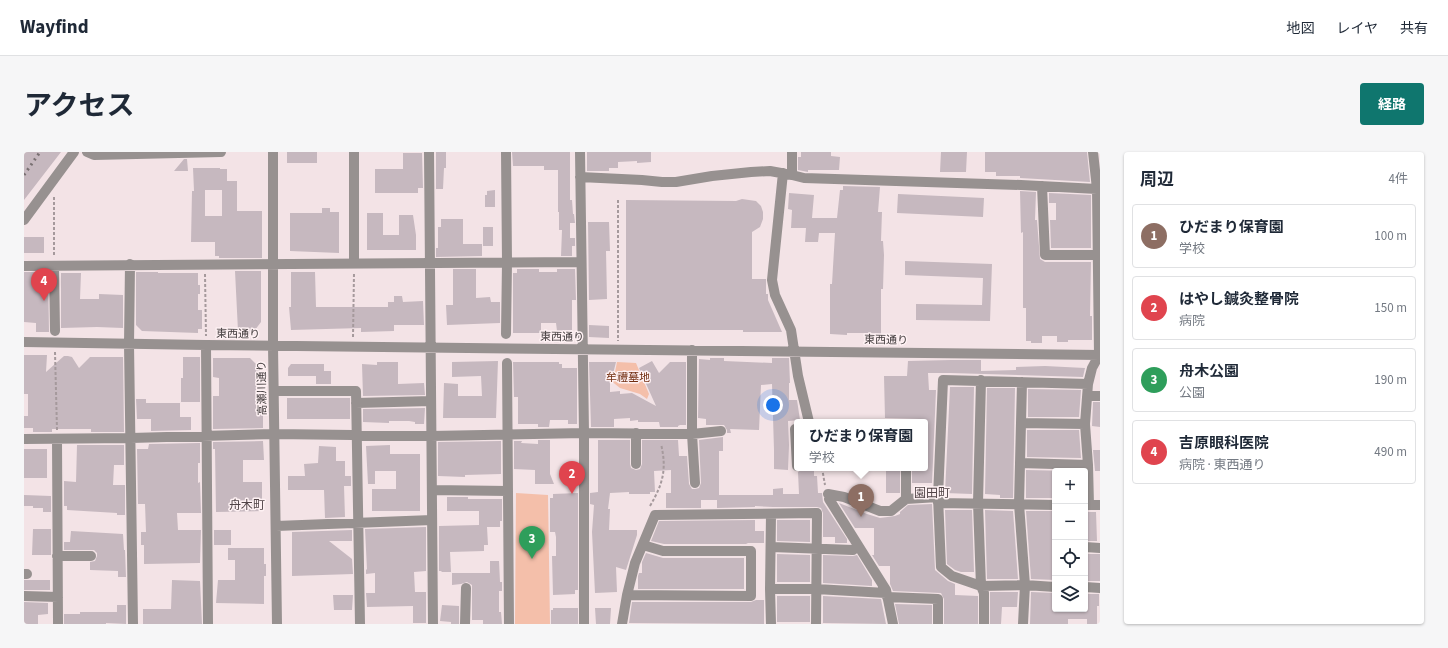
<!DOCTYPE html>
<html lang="ja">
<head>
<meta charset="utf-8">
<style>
	:root { --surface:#fff; --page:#f6f6f7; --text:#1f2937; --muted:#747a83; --line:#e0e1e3; --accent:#0f766e }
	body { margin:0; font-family:"Source Sans 3","Noto Sans JP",sans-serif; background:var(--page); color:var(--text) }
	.controls { position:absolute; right:12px; bottom:12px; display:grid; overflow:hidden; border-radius:4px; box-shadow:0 1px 3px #0004 }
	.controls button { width:36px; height:36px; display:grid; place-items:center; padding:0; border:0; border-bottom:1px solid var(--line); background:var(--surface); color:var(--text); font:20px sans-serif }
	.you { position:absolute; left:749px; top:253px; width:14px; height:14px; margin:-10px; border:3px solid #fff; border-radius:50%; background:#1a73e8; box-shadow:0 0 0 6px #1a73e833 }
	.badge { display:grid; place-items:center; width:26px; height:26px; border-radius:50%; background:var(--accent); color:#fff; font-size:13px; font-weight:700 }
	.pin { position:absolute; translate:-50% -33px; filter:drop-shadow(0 1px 2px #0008) }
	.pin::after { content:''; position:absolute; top:21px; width:14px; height:12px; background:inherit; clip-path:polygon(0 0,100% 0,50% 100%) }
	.popup { position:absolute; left:770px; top:267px; width:134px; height:52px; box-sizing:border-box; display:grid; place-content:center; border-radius:4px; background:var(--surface); filter:drop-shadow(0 1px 3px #0005); font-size:13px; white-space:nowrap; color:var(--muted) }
	.popup b { font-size:15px; color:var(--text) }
	.popup::after { content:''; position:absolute; left:50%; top:100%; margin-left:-8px; border:8px solid transparent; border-top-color:var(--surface) }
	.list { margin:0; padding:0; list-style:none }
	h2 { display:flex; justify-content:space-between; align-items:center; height:52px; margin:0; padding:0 16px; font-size:17px }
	h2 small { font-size:13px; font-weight:400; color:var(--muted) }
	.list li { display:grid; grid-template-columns:26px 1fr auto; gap:12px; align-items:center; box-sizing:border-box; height:64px; margin:0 8px 8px; padding:0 8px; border:1px solid var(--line); border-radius:4px }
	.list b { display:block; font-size:15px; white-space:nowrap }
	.list p { margin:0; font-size:13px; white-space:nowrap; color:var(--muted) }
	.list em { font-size:13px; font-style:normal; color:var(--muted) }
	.icon { flex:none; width:22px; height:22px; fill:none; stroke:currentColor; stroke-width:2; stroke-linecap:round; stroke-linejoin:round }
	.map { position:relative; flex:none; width:1076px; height:472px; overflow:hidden; border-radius:4px }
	header { display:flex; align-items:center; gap:24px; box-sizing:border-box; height:56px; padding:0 20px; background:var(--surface); border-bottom:1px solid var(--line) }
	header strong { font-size:19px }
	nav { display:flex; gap:22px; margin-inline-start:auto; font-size:14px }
	.intro { display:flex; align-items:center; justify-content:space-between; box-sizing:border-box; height:96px; padding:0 24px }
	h1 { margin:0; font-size:28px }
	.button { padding:10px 18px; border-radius:4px; background:var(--accent); color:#fff; font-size:14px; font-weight:700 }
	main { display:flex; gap:24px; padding:0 24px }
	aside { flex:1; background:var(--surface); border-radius:4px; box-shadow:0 1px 3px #0004 }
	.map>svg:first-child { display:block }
	.green { fill:#f4bfaa }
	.building { fill:#c6b8bf; fill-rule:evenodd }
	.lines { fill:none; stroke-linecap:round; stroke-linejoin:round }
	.path { stroke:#a5999c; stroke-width:2; stroke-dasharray:3 2; stroke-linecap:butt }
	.minor { stroke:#979190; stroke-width:10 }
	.rail { stroke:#797072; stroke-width:3; stroke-dasharray:2 4; stroke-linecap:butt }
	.labels { text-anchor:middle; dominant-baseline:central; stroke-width:3; stroke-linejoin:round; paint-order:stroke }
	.street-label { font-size:11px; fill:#3f393a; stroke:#fef1f3 }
	.park-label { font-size:11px; fill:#722e10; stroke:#fef1f3 }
	.neighbourhood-label { font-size:12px; fill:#514447; stroke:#fef1f3 }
</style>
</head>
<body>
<header>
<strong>Wayfind</strong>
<nav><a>地図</a><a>レイヤ</a><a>共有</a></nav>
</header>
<div class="intro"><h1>アクセス</h1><a class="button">経路</a></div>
<main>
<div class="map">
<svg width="1076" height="472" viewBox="0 0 1076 472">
	<rect width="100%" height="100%" fill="#f3e3e6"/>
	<path class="green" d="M593,210l19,1 13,31 -2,5 -7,-5 -20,-6 -10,-8 5,-8z
		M492,341l32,2 2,129h-35z"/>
	<path class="building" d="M0,0h37l-37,48z
		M263,0h30v11h-30z
		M412,0h10v16h-2l-1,21h-7z
		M488,0h58v48h2l1,14h1l1,9h-5v15h5v8h-3v10h-11l1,-26h-3v-18h-1v-42h-14v-4h-31z
		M563,0h64v10l-14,1v-2l-19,1v6h-9v3h-22z
		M777,0h30v4l9,1 -1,13h-31v2l-10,-2v-13h3z
		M917,0h26l-1,20h-26z
		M961,0h102l3,30 -70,-4v-2h-24v-4h-11z
		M379,1h19l1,35h-5v5h-43v-24h28z
		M160,7h3l1,12h-14z
		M169,16h27v1h7v12h10v30h25v47h-43v-2h-4v-14h-24l1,-51h2zM181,38h17v26h-17z
		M819,34l37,1 -2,25h4l-1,29h2l1,14 -1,34h-2v45l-13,-1h-21v2l-17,-1v-50h2l3,-51h-16l-1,9h-13l1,-14h-15l1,-18 -4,-1 1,-16 25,2 -2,23h25l3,-28h3z
		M471,38v17h-10v-12h2v-4z
		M996,39l16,1 -1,28h2l3,39 5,3h46l-1,54h2v24h-24v2h-11v-6h-15v7h-11v-2h-5v-33h-3v-76l-2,1z
		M1025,41l42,2v53h-40l-1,-28h6v-17h-7z
		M874,42l86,4 -1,19 -86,-4z
		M718,47l14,2 5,5 2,6v7l-3,8 -8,5v47h14v15h2v6l14,32h-39v-2h-117v-130l110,1z
		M298,56h8v4h9v41l-49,-2v-38h32z
		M343,61h16v22h16v-20h14l3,20v15h-49z
		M417,67h22v25h19v12l-46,1v-9h2v-21h3z
		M564,70h21l1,29h-4l1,48 -18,1z
		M459,75h10v19h-10z
		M0,85h20v16h-20z
		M881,109l87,3 -2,57 -74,-1v-16l66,1 1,-27 -78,-3z
		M429,117h23v29l14,-1 1,5h9v21l-53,2 -1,-20h7z
		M493,117h22v3h18v-3h18l1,31h-4v30l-15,1 -1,-8h-15v10h-28v-60h4z
		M211,119h26v51l-9,12h-10v-3h-4z
		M0,120h24l1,60h-13v-9l-12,-1z
		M112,120h22v1h40v12h2v9h-2v16h4v19h-4v4l-56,-2 -6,-6z
		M267,120h24l1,35h72v-5h6v-6h8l1,6 20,-1 1,24h-30v6l-33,1v-4l-70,2 -2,-23h2z
		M37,121h20l-1,26h19v-5l24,1v33l-26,-1 -36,1z
		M565,173l20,1v12l-20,-1z
		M0,203h23l-1,17 18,-16h4l4,1 7,11 11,-11h33l1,75h-33v-3h-39v3h-19v-4h-9v-12h4v-22h-4z
		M159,205h17v45h-19v-24h2z
		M189,206h37l10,10v10h3v50l-50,1v-33h6v-18l-6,-1z
		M686,206h14v3l48,2v-5h17l1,25h-1v17h8l3,20 -12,1 1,24 -1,25 -14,-1v-19l-2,-66 -11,1 -2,45 -29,-1 1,4h-4v-3l-3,-5h-18v-6l-8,-1 1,-59 11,1z
		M927,208h30v11l35,-1v-3l29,-1 40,2 -2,9 -133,-4h-22l1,17h7l-4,93h-20v-15h13v-46h-5v-3l-35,-1 -1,-42h23l1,-15z
		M474,209l-2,57h-53l1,-35 14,1v12h24l-1,-20 -29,1v-15z
		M628,209l7,12 11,-11h16v63h-6l-2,1v1h-18l-1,-5h-21v-2l-8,1v-3l-16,1v8h-23l-2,-65h27l-3,12 -3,5v13l10,-1v3l12,-1 24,13 -17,-38z
		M353,210h21v22l26,-1 1,12 -62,1 -1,-32 15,1z
		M489,210h46v2h3v4h15v56h-9v-4h-18l-1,7h-11v-3h-20v-27h-4z
		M267,212h33v7h7v13h-15v-8h-28v-8z
		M926,235h24l-2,107 -27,-1z
		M963,236h28l-2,110h-13v-3l-15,-1z
		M1004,237l53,1 -2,27h-51z
		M263,246h63v21h-63z
		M112,247h10v4h34v14h11v13l-40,1v-12h-14z
		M1069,250h7v25l-8,-1z
		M401,256l-1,16h-9v-2l-6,-1h-20v2l-26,-1v-13z
		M1003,278h52l2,28 -54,-1z
		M699,285v14h-4v44h54v-6l10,-1v6h16l-1,-22 5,-4h11v8h3l1,17h4l1,9 24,37v4h-12v-6h-12v-24l-2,-5 -4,-1h-44l-18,-1v1l-38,1v-8h-16v8h-35v-15h5v-23l-17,1 1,21h-5v2h-21v-2l-19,1 -2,16h2l-1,21h28v5l-11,35 -10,-3 1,25 -22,1 -3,-61 2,-27 -4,-1v-11l8,-1v-52h32v24l1,4 5,2 4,-1 2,-5v-24h36l1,16h8l2,28 3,5h3l4,-1 2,-5 -2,-43z
		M514,288h12v34l4,10h-19v-14l-21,-1v-28h8l-1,2 17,1z
		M239,289l1,19h-21v22h19v29l-46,1 -1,-63h-2v-7z
		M477,289v33l-36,1v2l-27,-1v-34z
		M176,291v20h-2v20l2,-1 1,31h-24l1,17h23l-1,33 -56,1v-19h-3v-13h5l-1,-28h-7l-1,-55h11l1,-5z
		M53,293h47v20h-10l-1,20h12v30h-8v-2l-50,-3v-4h-3v-25l12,1z
		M366,293v9h30v57h-48v-22h24v-18h-21v13h-7l-2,-38z
		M295,294l17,1v14h9v15h6v10h-7l1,31 -20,1 -1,-28h-36v-14h17l-1,-12 14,-1z
		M0,297h23v29h-23z
		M1069,298h7v21h-5z
		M862,317h14v24h-14z
		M1002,318l45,1h-16v27h-29z
		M554,341v97h-3v4l-22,1 -1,-39h4v-19l-1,-5h-5v-34h3v-4z
		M0,343l27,1v16h-8v-4h-10v-2h-9z
		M423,345h21v2h34v22h-2v6h-13l1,18h-4v6l-34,1 1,20h-9l-1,-1h-2v-45l40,-1v-14h-32z
		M815,351l28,11 13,4 15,-2 5,-2v-2l8,-7 24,-1 3,66 13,11 7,3v11l23,1v28h-34v-25l-3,-6 -48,-2 -3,-7v-18h-11l-7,-11h2v-27h-19z
		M921,358h27l2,62h-13l-6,-2 -8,-6z
		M961,358l28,1 5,68h-31z
		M1002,359h29v69l-24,-1z
		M1061,360h11l1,29h-12z
		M731,368v11h9v12h-16l-2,1h-82l-13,-3 8,-20z
		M753,368h33v22l-33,-1z
		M402,375v44l-12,1 1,20h11v31h-13v-17l-46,1 -1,-14h9v-20l-9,1v-5l1,1 -2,-41z
		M9,377h18v26h-19z
		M190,378h17v15h-17z
		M328,378v11h-23l23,18 1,15 -61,2v-44z
		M47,379l52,3 1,16h1l1,27h-8v-6l-28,-1v-8l5,-1 2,-5v-3l-3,-3h-30v-8h6z
		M204,396h36v16h2v12h-2v28l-48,-1 2,-23h17v-20h-7z
		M622,401l17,5h81v31h-106v-13l1,-3h3v-11z
		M753,402l33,1v27h-33z
		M1061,402h15v27h-15z
		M799,403l30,1 4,-1 15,25v6l-49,-3z
		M466,409h9l1,21h2v9h-3v21h2l1,12h-19v-4h-11v-35l-5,-3 -6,2 -9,1v-12h38z
		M0,428h26v10h-26z
		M148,428l28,1 2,43h-59v-15h28z
		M966,440h28l-1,15h-15l-1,17h-11z
		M1007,440l24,1v16h30v-15h14v12h-2v18h-10v-5h-19v5h-38z
		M309,443h20l-1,15h-18z
		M753,444h33v26h-33z
		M799,444l58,3 5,25 -63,-1z
		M732,448h8v24l-135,-1 3,-21h119z
		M0,450l24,1v11l-10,1v9h-14z
		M871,452l37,1v19h-33z
		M93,453h9v19l-20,-1v1h-42v-10h16v-2h37z
		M418,453l17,1v18h-8v-2l-11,-1z
		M529,456h25v16h-27v-14h2z
		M571,456h16l-1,16h-14z"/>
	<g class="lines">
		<path class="path" d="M30,45v59
			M594,48v141
			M181,122l1,62
			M329,185l1,-64
			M31,200l2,78
			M798,316l3,17
			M626,354c13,-22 17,-37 11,-62"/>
		<path class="minor" d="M63,0l7,3 127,-3
			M249,0v194l4,278
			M405,0l4,472
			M556,0l4,281v191
			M759,21l-11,107 3,15 16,35 7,46 11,46
			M768,23l12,3 217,7 76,4
			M556,25l62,3 20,2h14l36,-6 39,-4 19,-1 22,4v-23
			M1018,34l3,69h53
			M0,68l50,-68
			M106,112l-1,80 4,280
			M330,112v-112
			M0,114l557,-4
			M30,114l1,65
			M482,182l1,-72 -1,-110
			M0,190l182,3 894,10
			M182,193l2,279
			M668,198v84l3,49
			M483,211l2,261
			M957,228l-3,123 3,83 44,-1 30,2
			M998,230l-3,122 6,81 -2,39
			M250,239h82l4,233
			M1063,244h13
			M332,251l75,-2
			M997,271l64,1
			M612,281v31
			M0,287l107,-1 143,-4 157,2 153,-3 108,1 29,-3
			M33,287l1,185
			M996,311l68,2
			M773,314l-2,-37h2
			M408,338l76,1
			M804,342l16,3 36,14h11l15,-12 32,-2
			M805,347l57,91 7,34
			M882,347v-31
			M914,351l117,2
			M1061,353h15
			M1065,353l-1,-40 -3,-41 3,-40 4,-16 7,-13 -2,-166 -4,-37
			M747,362l-1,75 1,35
			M252,374l156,-6
			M747,395l82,3
			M1061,395l15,1
			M33,404h34
			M0,422h3
			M1061,435l15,1
			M746,437h46l70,4
			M603,443l124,1v-45h-88l-20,-6
			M0,444l34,1
			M863,445l51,2v25
			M441,472l1,-36
			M598,472l5,-29 8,-32 20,-48 162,-2 -1,111
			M960,472v-31l-3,-7 -29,-10 -11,-9 -3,-70 5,-117 145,4"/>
		<path class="rail" d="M0,23l16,-23"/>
	</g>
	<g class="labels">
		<g class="street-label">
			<text transform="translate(214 182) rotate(1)">東西通り</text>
			<text transform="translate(538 185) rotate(1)">東西通り</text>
			<text transform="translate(862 188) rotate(1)">東西通り</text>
			<text transform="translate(238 236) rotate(-91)">高瀬川通り</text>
		</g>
		<g class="park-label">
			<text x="604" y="225">牟禮墓地</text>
		</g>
		<g class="neighbourhood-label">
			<text x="908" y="341">園田町</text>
			<text x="223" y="353">舟木町</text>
		</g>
	</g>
</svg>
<div class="controls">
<button>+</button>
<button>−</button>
<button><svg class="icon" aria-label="locate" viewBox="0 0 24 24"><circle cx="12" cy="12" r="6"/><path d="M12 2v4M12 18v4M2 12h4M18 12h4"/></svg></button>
<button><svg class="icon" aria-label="layers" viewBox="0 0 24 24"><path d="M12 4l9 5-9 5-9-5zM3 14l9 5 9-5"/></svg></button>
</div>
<div class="you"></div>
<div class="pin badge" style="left:837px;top:365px;background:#8d6e63">1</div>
<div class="popup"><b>ひだまり保育園</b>学校</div>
<div class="pin badge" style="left:548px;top:342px;background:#e0444e">2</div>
<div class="pin badge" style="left:508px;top:407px;background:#2e9e5b">3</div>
<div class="pin badge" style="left:20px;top:149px;background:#e0444e">4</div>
</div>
<aside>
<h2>周辺<small>4件</small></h2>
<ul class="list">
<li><span class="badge" style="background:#8d6e63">1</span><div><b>ひだまり保育園</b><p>学校</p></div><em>100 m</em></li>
<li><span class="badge" style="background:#e0444e">2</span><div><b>はやし鍼灸整骨院</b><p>病院</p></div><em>150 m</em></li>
<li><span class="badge" style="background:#2e9e5b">3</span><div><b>舟木公園</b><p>公園</p></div><em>190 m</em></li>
<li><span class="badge" style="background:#e0444e">4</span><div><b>吉原眼科医院</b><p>病院 · 東西通り</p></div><em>490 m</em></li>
</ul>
</aside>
</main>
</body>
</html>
